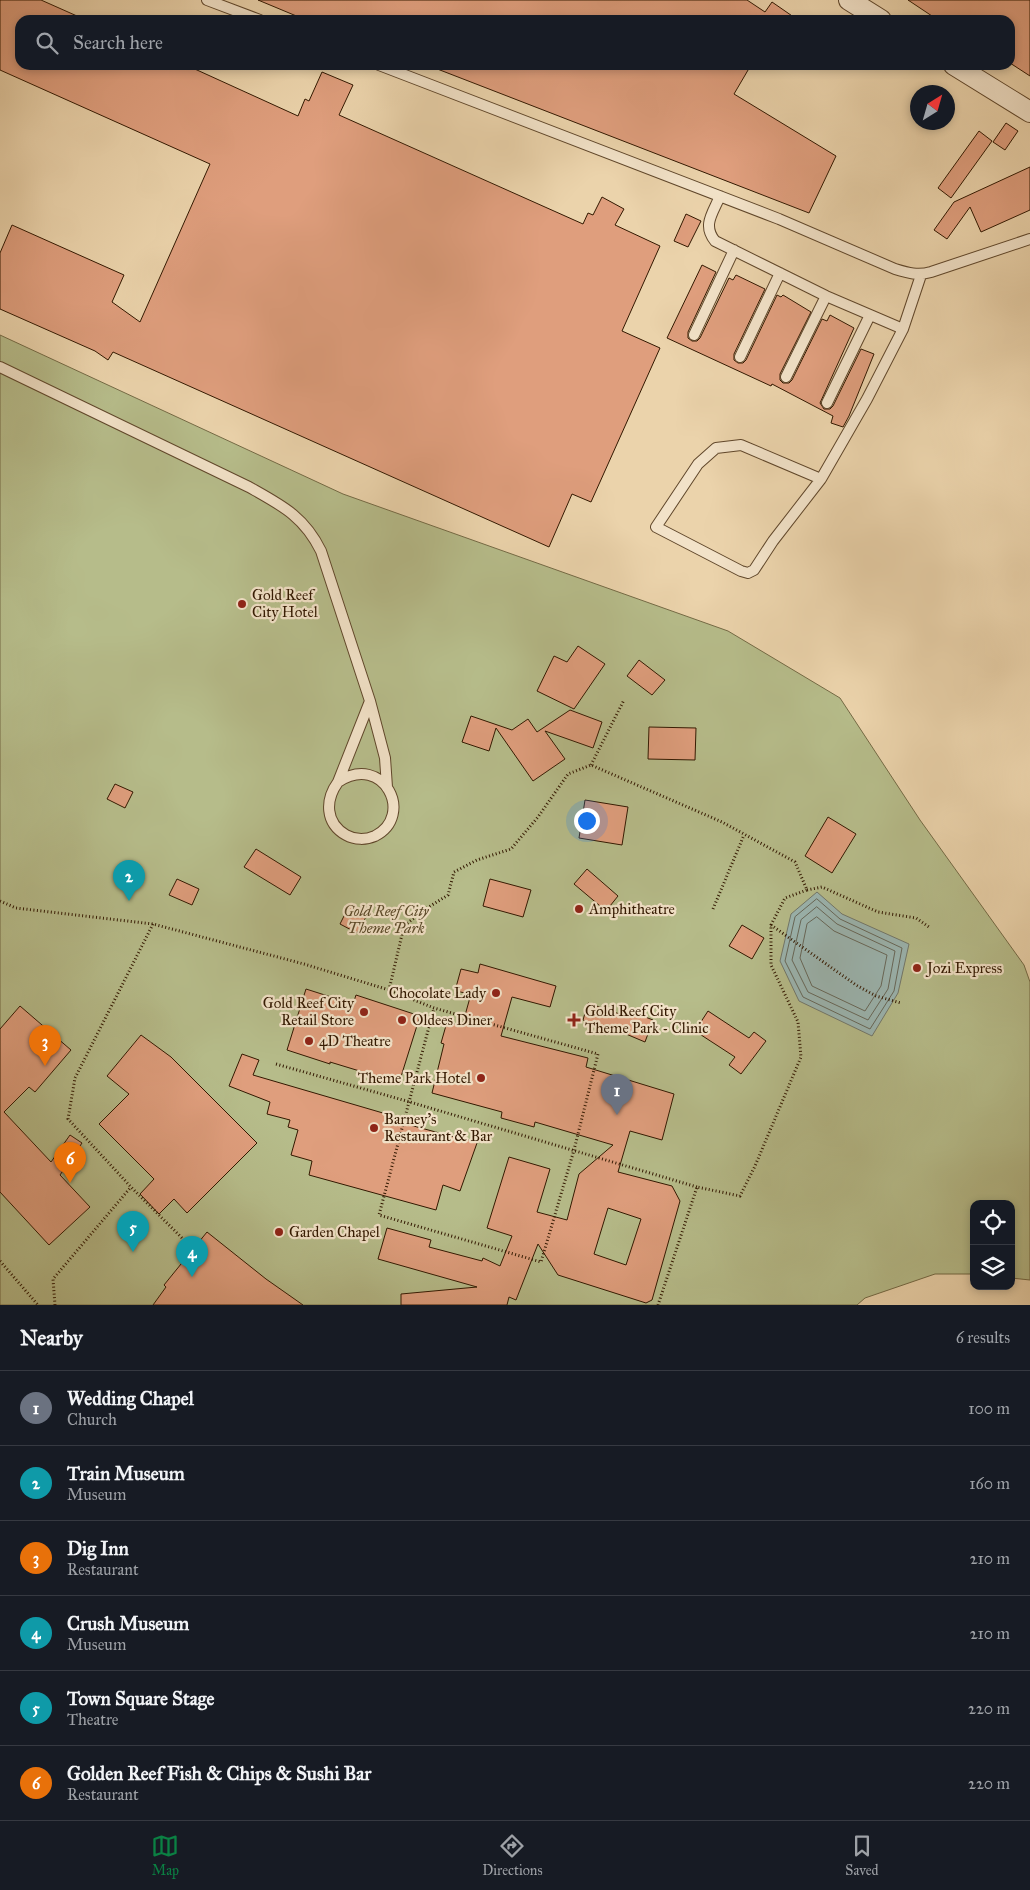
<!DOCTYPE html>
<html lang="en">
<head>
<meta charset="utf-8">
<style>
	:root { --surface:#171b24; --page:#242831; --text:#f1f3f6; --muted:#9ea1a6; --line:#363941; --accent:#0b8043 }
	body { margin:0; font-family:"IM FELL Great Primer",serif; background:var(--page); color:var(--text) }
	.controls { position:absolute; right:15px; bottom:15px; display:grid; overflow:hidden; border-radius:10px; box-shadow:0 2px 8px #0003 }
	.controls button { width:45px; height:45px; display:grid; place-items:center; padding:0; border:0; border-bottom:1px solid var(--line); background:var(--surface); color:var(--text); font:25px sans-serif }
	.compass { position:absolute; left:910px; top:85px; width:45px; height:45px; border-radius:50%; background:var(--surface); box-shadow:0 2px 8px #0003; rotate:37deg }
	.you { position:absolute; left:586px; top:820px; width:18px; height:18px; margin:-12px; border:4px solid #fff; border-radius:50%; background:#1a73e8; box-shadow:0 0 0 8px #1a73e833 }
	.badge { display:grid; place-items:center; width:32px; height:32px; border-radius:50%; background:var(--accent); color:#fff; font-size:16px; font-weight:700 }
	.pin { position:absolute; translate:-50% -41px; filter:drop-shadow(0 1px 2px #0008) }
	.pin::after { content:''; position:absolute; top:26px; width:18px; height:15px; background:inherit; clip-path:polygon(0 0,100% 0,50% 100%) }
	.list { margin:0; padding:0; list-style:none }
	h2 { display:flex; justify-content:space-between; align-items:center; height:65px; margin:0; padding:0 20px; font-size:21px }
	h2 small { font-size:16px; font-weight:400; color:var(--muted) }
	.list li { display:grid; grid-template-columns:32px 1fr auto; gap:15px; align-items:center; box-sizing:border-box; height:75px; padding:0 20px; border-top:1px solid var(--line) }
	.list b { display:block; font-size:19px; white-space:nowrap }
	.list p { margin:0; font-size:16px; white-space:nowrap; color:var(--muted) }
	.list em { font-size:16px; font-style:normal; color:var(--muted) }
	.icon { flex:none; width:28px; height:28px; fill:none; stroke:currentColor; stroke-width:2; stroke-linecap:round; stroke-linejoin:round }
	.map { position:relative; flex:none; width:1030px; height:1305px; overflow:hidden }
	.search { position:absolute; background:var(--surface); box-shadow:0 2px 8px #0003; left:15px; right:15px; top:15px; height:55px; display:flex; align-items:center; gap:12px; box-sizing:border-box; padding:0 18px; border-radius:15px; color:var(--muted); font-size:19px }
	.sheet { height:515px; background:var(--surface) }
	nav { display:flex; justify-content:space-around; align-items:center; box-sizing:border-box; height:70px; border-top:1px solid var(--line); background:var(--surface); font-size:14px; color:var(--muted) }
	nav a { display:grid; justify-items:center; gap:2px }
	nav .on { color:var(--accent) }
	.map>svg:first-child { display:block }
	.green { fill:#b6bc8a; stroke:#746a45 }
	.water { fill:#9bb6b2; stroke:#71776b }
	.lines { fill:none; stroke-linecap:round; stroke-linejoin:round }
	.shore { stroke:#666759; stroke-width:1 }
	.building { fill:#df9e7d; stroke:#321800; fill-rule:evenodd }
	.lane-casing { stroke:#60472b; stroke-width:12 }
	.street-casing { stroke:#60472b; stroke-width:22 }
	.path { stroke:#321800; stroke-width:3; stroke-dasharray:1 2.5; stroke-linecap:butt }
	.lane { stroke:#f2e2c8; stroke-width:10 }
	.street { stroke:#f2e2c8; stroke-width:20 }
	.poi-dot { fill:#8f2418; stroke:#f2e2c8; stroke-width:2 }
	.labels { text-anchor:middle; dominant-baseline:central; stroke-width:4.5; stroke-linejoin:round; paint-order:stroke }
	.poi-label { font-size:15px; fill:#321800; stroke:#f2e2c8; text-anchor:start }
	.park-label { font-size:15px; font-style:italic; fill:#5a4929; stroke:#f2e2c8 }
</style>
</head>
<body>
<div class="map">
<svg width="1030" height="1305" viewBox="0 0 1030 1305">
	<rect width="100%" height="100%" fill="#ebd3ab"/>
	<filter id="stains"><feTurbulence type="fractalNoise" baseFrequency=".004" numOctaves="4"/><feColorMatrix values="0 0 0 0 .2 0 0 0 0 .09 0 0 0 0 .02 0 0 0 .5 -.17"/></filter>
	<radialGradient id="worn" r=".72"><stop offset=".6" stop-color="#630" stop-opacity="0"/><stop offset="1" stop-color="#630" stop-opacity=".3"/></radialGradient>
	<path class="green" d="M0,335l343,159 385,137 112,67 80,122 104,145 6,17v298l-19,-2v-74h-37v70h-39l-70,24 -8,7h-857z"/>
	<path class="water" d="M817,892l25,22 67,30 -11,49 -26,43 -73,-35 -19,-40 11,-47z"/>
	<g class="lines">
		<path class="shore" d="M817,899l23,20 62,29 -8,43 -24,38 -67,-32 -18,-36 10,-44z
			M817,907l20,17 58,27 -7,38 -20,31 -60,-28 -16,-32 9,-40z
			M817,917l17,14 53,24 -6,31 -16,25 -53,-25 -12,-28 7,-34z"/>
	</g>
	<path class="building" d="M0,0h41l45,20h-66v45h166l112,51 7,-17 4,2 13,-29 31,13 -14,30 244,109 5,-11 5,2 9,-18 22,12 -9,16 45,21 -38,85 38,17 -69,154 -19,-8 -23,53 -436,-195 -5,8 -13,-9 -95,-42v-56l12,-28 112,50 -12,27 28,20 70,-158 -210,-94z
		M258,0h489l18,12 7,-10 26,18h-492z
		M908,0h122v76l-20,-13v-43h-72z
		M427,65h324l-17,29 102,62 -27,57z
		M1006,123l12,8 -13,19 -12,-8z
		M979,131l13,10 -41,57 -13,-10z
		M1030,167v43l-49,22 -11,-25 -23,32 -13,-9 20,-28z
		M686,214l15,7 -13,26 -14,-6z
		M702,265l14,7 -28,60v6l4,3h5l3,-3 29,-60 4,2 3,-5 29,14 -31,65v6l4,3h5l3,-3 31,-65 4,2 2,-2 28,17 -31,62v6l3,3h6l3,-3 30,-61 5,2 3,-6 24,13 -34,75 4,6h6l3,-3 28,-57 13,5 -25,62 -6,11 -12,-4 2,-7 -61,-32 -1,2 -104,-48z
		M578,646l27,18 -31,45 -37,-18 17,-35 13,6z
		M639,660l26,20 -13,15 -25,-19z
		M570,710l32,12 -9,26 -48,-17 20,28 -32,22 -37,-53 -7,23 -27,-9 9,-26 41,14 16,-11 9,13z
		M649,727l47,1 -1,32 -47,-1z
		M115,784l18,8 -8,16 -18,-9z
		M585,800l43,7 -6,38 -43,-7z
		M828,817l28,17 -24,39 -27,-17z
		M256,849l45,28 -11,18 -46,-28z
		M587,869l31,27 -12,15 -32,-27z
		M177,879l22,10 -7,16 -23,-10z
		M490,879l41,11 -8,27 -40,-11z
		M349,906l18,9 -10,18 -17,-9z
		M742,925l22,13 -12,21 -23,-13z
		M480,964l76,22 -6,21 -38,-10 -11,39 87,22 -2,9 88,27 -12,46 -32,-9 -12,41 54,14 8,15 -28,99 -6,3 -88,-28 -20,-31 -22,56 -7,-3 -2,8h-106v-11l76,-7 -99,-28 9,-31 44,12 -2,7 53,14 1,-3 17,8 12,-30 -25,-8 22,-71 41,12 -13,43 30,8 12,-46 34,-29 -78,-23 -1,5 -33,-9 1,-6 -70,-19 12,-49 -3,-1 6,-21 15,4 9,-32 -16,-3 6,-22 17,4zM608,1208l33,11 -15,46 -32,-11z
		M306,989l47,15 3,-9 64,21 -21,67 -69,-21v2l-43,-14z
		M588,1003l40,14 2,-6 23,9 -8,22 -38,-16 -1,2 -23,-8z
		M20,1006l51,44 -36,42 -6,-5 -25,25 47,50 19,-27 12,8 -22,32 30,32 -41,38 -49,-53v-163z
		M708,1011l41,27 5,-6 12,9 -25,33 -12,-9 6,-8 -40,-26z
		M141,1035l30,22 86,86 -70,70 -13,-14 -15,15 -19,-20 14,-15 -55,-55 30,-30 -22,-18z
		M242,1054l17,6 -6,15 147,43 -1,4 55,15 1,-2 22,8 -17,48 -17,-6 -7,25 -127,-35 3,-14 -21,-6 7,-25 -10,-3 2,-7 -23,-6 3,-12 -41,-16z
		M207,1232l59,47 37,26h-150l13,-18 -2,-2z"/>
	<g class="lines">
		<defs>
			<path id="lane" d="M207,0l53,20
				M379,65l400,154 116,50c13,4 23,7 36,3l99,-33
				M720,196c-7,17 -18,29 -5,45l111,55 77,33
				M694,335l40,-85
				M740,357l40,-84
				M0,367l249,120c32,18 55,29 72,64l49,150 15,57 2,29
				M786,377l40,-81
				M827,403l43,-88
				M821,479l-80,-34 -25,3 -18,16 -42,63 85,44 7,2 6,-3 19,-29 48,-62 46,-80 36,-70 18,-54
				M338,782c46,-30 77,34 37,54 -9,4 -20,4 -29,-1 -21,-12 -21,-35 -8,-53l32,-81"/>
			<path id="street" d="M849,0l32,20
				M954,65l76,47"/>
		</defs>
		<use href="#lane" class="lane-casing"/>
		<use href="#street" class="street-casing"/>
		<path class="path" d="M591,765l33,-65
			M807,890l15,-3 56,25 38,6 13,9
			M0,901l16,7 137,16 151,40 85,26 45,18 164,46 -24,96 -33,112 -162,-47 55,-207
			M713,909l31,-74
			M153,924l-78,154 -7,41 63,68 53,53
			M771,925l85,60 20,11 25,7
			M389,990l15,-64 20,-16 24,-15 6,-23 23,-12 34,-11 27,-32 30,-43 23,-9 131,57 73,40 12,28 -22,8 -14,27v40l27,57 3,35 -46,109 -15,30 -43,-9 -39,118
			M276,1064l134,38 287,85
			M0,1261l38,44
			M55,1305l-2,-26 78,-92"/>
		<use href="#lane" class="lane"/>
		<use href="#street" class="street"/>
	</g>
	<g class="poi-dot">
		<circle cx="242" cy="604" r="5"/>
		<circle cx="579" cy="909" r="5"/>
		<circle cx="917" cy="968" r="5"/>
		<circle cx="496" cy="993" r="5"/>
		<circle cx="364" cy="1012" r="5"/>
		<circle cx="402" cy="1020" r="5"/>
		<path d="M571.5 1012.5h5v5h5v5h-5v5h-5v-5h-5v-5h5z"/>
		<circle cx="309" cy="1041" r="5"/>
		<circle cx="481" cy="1078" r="5"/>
		<circle cx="374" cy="1128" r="5"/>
		<circle cx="279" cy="1232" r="5"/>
	</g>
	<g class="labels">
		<g class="poi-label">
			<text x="252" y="595">Gold Reef<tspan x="252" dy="17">City Hotel</tspan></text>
			<text x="589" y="909">Amphitheatre</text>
			<text x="927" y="968">Jozi Express</text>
			<text x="486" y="993" text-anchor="end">Chocolate Lady</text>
			<text x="354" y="1003" text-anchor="end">Gold Reef City<tspan x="354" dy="17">Retail Store</tspan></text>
			<text x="585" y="1011">Gold Reef City<tspan x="585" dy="17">Theme Park - Clinic</tspan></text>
			<text x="412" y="1020">Oldees Diner</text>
			<text x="319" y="1041">4D Theatre</text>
			<text x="471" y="1078" text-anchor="end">Theme Park Hotel</text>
			<text x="384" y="1119">Barney's<tspan x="384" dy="17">Restaurant &amp; Bar</tspan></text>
			<text x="289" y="1232">Garden Chapel</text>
		</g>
		<g class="park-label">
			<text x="386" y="911">Gold Reef City<tspan x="386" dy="17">Theme Park</tspan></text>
		</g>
	</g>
	<rect width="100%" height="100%" filter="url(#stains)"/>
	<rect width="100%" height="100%" fill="url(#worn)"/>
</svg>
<div class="controls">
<button><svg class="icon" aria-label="locate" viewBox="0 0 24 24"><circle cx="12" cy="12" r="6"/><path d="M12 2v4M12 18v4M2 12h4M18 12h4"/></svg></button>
<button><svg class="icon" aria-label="layers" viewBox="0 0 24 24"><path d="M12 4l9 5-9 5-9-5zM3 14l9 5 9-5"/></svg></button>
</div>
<svg class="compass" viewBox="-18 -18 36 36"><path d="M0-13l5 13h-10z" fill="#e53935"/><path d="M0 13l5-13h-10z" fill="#9ea1a6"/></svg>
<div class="you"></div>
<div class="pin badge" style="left:617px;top:1115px;background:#6b7280">1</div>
<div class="pin badge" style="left:129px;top:901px;background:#0f9aa8">2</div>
<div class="pin badge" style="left:45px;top:1066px;background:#e8710a">3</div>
<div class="pin badge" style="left:192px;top:1277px;background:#0f9aa8">4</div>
<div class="pin badge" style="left:133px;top:1252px;background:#0f9aa8">5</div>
<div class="pin badge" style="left:70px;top:1183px;background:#e8710a">6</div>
<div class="search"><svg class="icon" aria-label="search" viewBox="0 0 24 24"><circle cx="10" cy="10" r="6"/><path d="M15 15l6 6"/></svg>Search here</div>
</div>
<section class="sheet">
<h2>Nearby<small>6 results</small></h2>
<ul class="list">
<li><span class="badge" style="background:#6b7280">1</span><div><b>Wedding Chapel</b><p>Church</p></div><em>100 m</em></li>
<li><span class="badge" style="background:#0f9aa8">2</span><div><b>Train Museum</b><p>Museum</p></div><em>160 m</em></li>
<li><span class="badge" style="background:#e8710a">3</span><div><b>Dig Inn</b><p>Restaurant</p></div><em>210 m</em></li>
<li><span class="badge" style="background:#0f9aa8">4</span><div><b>Crush Museum</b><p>Museum</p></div><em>210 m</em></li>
<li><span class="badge" style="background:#0f9aa8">5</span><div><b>Town Square Stage</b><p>Theatre</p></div><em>220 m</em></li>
<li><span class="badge" style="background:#e8710a">6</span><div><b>Golden Reef Fish &amp; Chips &amp; Sushi Bar</b><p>Restaurant</p></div><em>220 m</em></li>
</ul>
</section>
<nav>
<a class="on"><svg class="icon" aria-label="map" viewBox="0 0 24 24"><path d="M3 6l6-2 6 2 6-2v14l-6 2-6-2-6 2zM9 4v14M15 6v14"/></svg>Map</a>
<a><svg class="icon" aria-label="directions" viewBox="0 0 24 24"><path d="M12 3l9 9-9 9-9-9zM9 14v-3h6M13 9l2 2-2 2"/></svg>Directions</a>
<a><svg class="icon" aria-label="saved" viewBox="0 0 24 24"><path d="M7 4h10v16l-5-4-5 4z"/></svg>Saved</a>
</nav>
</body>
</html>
